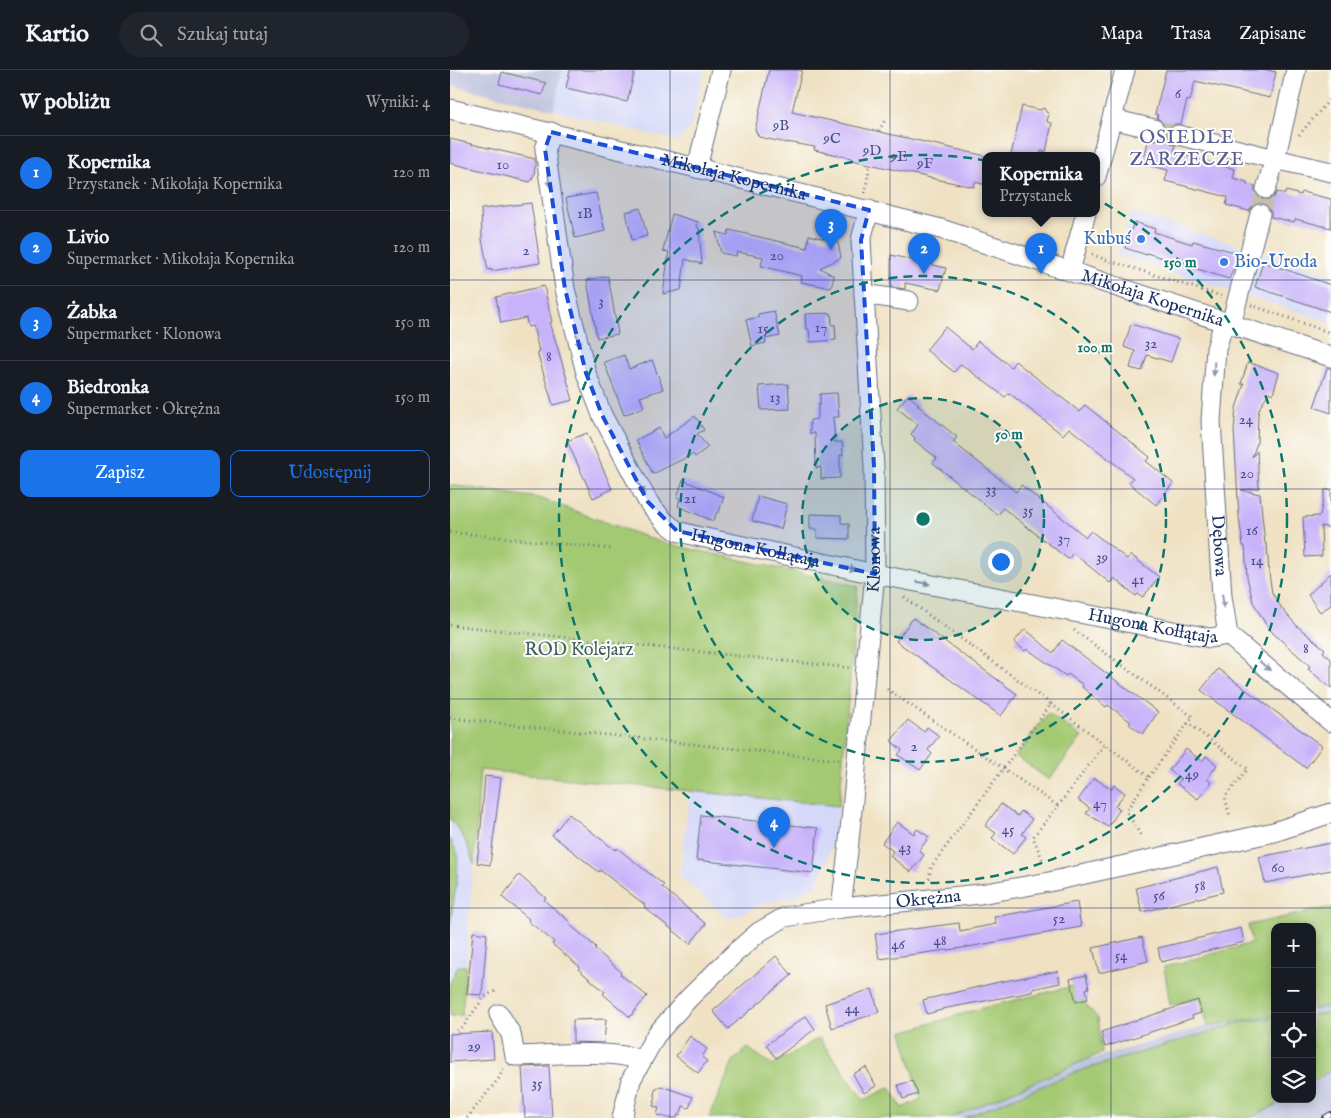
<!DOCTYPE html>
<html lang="pl">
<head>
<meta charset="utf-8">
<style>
	:root { --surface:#171b24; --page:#20242c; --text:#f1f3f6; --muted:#9ea1a6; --line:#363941; --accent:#1a73e8 }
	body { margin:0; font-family:"IM FELL English",serif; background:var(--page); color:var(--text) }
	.controls { position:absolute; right:15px; bottom:15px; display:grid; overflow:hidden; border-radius:10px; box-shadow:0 2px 12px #0003 }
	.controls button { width:45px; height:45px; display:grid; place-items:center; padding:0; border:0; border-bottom:1px solid var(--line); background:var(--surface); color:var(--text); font:25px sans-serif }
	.you { position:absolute; left:550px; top:491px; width:18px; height:18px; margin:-12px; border:4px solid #fff; border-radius:50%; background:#1a73e8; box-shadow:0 0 0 8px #1a73e833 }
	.badge { display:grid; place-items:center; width:32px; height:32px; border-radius:50%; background:var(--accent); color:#fff; font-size:16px; font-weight:700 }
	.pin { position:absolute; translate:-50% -41px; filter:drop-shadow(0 1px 2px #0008) }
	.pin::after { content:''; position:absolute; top:26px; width:18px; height:15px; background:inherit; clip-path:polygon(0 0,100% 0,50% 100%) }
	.popup { position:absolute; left:532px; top:82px; width:118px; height:65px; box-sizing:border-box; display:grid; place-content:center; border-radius:10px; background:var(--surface); filter:drop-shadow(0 1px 4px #0005); font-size:16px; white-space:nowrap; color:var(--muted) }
	.popup b { font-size:19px; color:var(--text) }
	.popup::after { content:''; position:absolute; left:50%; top:100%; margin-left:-10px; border:10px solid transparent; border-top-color:var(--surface) }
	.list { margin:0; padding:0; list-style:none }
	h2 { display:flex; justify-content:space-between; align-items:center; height:65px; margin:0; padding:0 20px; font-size:21px }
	h2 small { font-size:16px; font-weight:400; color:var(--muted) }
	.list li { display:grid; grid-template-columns:32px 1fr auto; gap:15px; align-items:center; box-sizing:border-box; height:75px; padding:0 20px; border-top:1px solid var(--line) }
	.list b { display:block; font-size:19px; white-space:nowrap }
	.list p { margin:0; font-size:16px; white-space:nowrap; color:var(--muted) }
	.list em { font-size:16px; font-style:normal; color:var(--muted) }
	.actions { display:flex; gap:10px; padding:15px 20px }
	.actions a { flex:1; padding:11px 0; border:1px solid var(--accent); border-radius:10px; text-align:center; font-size:18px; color:var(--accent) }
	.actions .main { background:var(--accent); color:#fff }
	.icon { flex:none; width:28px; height:28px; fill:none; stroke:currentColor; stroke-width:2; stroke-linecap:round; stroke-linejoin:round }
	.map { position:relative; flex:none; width:881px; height:1048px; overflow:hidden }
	header { display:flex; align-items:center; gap:30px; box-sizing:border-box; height:70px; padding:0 25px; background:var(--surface); border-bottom:1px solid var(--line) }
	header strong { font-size:24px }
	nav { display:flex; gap:28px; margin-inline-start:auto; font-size:18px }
	.search { width:350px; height:45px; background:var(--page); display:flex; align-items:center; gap:12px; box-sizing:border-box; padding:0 18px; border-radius:28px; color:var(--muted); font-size:19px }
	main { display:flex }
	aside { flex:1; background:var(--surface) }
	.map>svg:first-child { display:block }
	.built { fill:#d4d8f9 }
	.industrial { fill:#bdc3de }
	.green { fill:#a4c973; stroke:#607c68 }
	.building { fill:#c8b2fa }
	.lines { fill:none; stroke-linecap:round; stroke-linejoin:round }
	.minor-tunnel { stroke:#c5bdae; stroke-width:19; stroke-dasharray:19 9; stroke-linecap:butt }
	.minor-casing { stroke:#656d81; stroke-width:21 }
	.path { stroke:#656d81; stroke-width:3; stroke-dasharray:1 4; stroke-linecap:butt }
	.minor { stroke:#fff; stroke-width:19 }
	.rail-casing { stroke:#1b2f5e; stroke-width:5.5 }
	.rail { stroke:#fdfcf7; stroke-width:4; stroke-dasharray:11; stroke-linecap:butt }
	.oneway { fill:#8d97ae }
	.marked { fill:#1d4ed8; fill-opacity:0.2; stroke:#1d4ed8; stroke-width:4; stroke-dasharray:10 6; stroke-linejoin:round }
	.grid { fill:none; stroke:#1b2f5e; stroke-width:1; stroke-opacity:0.55 }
	.ring { fill:none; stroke:#0f766e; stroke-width:2.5; stroke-dasharray:9 6 }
	.shop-dot { fill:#3f7fe0; stroke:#fdfcf7; stroke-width:2 }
	.labels { text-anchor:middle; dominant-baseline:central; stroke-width:4; stroke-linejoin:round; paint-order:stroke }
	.number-label { font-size:15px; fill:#465085 }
	.street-label { font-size:18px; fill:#1b2f5e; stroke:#fdfcf7 }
	.shop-label { font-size:18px; fill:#366cbe; stroke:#fdfcf7; text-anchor:end }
	.park-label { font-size:18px; fill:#445d64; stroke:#fdfcf7 }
	.neighbourhood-label { font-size:19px; letter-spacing:1px; fill:#585d95; stroke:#fdfcf7 }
	.centre { fill:#0f766e; stroke:#fdfcf7; stroke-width:2.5 }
	.ring-label { font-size:15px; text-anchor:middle; font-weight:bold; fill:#0f766e; stroke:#fdfcf7; stroke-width:4; stroke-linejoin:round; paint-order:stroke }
</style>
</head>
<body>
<header>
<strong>Kartio</strong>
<div class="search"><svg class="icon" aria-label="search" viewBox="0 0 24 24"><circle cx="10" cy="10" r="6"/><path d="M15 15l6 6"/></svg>Szukaj tutaj</div>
<nav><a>Mapa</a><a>Trasa</a><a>Zapisane</a></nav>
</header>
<main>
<aside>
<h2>W pobliżu<small>Wyniki: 4</small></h2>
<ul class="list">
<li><span class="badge">1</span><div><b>Kopernika</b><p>Przystanek · Mikołaja Kopernika</p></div><em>120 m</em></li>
<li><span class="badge">2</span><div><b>Livio</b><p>Supermarket · Mikołaja Kopernika</p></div><em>120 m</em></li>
<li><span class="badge">3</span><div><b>Żabka</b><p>Supermarket · Klonowa</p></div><em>150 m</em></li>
<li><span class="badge">4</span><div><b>Biedronka</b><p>Supermarket · Okrężna</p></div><em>150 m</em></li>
</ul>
<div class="actions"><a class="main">Zapisz</a><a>Udostępnij</a></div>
</aside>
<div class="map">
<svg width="881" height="1048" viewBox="0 0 881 1048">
	<rect width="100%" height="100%" fill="#fdfcf7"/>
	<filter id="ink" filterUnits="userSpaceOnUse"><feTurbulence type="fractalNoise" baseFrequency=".02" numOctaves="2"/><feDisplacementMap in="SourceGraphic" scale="10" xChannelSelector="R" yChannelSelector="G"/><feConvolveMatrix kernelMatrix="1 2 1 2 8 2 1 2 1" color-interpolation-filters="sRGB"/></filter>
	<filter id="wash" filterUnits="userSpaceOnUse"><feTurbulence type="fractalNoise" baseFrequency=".0096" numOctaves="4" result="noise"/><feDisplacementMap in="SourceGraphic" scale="20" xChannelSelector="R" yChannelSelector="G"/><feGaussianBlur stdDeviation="1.12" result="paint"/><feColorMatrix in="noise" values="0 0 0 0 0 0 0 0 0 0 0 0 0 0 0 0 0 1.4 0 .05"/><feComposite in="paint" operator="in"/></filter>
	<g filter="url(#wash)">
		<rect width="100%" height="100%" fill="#efe1c2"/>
		<path class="built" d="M112,0h142l-13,56 -12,15 -125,-31z
			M681,142l200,62v48l-214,-67z
			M0,697l30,3 -18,245 -12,1z
			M240,721l149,15 -8,44 -14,35 -23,12 -31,7 -34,15 -27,-23 -22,-21z"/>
		<path class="industrial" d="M0,0h112l-8,40 -104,-25z
			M881,935v113h-381l134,-57 157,-45 34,-4v87h37v-91z"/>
		<path class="green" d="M0,415l89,13 121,44 198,44 -19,220 -359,-36 -6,95c-6,-18 -10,-32 -24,-45z
			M598,643l34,24 -33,43 -33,-24z
			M0,769l8,15 -1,24 -7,48z
			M881,837v99l-19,3v-82h-37v88l-67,11 -8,-29 -30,8 -6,-38 88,-24 -4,-18z
			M8,896h8l-4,49 -12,1v-34z
			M627,915l9,20 12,13 4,35 -152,65h-241l24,-57 15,-13 24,17 47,-27 45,62 26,-13 12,21 19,-9 -19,-67 80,-24z
			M881,943v57l-19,12v-67z
			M825,948v81h13l-38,19h-286l115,-47 167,-50z"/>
		<g id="blocks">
			<path class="building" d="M120,0h65l-8,32 -61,-14z
				M319,0h33l-10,42 194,44v29l-11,-3 -1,5 -39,-8 -83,-19v-2l-38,-8 1,-3 -28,-5v1l-28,-6 -4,-7z
				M716,0h102l8,2 -6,26 -75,-17 -5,20 -3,-1 -6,24h-7l-4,4 -3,5v6l4,4 4,3 -1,7 61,16 -2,9 14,4v2l8,2v6l3,4 4,4h7l5,-3 3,-5 8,2 1,-3 15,4 1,-3 29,7v29l-36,-9 -1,3 -23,-5v-5l-3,-6 -6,-3h-4l-6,3 -3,5 -23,-6 2,-8 -63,-16 3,-11 -25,-6 5,-23 3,1 1,-2h6l4,-3 3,-5v-7l-4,-4 -4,-3 1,-3 -3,-1z
				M52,2l44,11 -4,12 -43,-11z
				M572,36l18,4 4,-2 2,4 3,1 -2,9 5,1 -6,29 -5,-1 -1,4h-29z
				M0,69l85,20v8l-1,8 -4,7 -80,-19z
				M146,123l9,38 -30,7 -9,-40z
				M81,133l9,60 -49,8v-2l-3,1 -6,-31 -1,-30z
				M190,138l7,28 -15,4 -6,-28z
				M222,144l26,8 -1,5 2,1 3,36 -17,-5 -4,31 -18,4 6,-42 -6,-1z
				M684,152l21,7 -1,3 38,12 1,-3 45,12 -4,15 -5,11 -82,-26v2l-22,-7z
				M279,160l78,18 2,-13 29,7 3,16 -21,10 14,8 -3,12 -30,-6 1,-6 -41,-10 2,-9 -26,-5 -1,4 -15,-3 -5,-21 12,3z
				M441,185l55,13 -6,22 -35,-7v6l-14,-2z
				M813,192l68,23v27l-76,-25z
				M158,206l10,58 -21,4 -10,-58z
				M94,216l8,36h-2l23,78 -20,5 -16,-53 2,-1 -6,-25 -5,1 -2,-9 -25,5 -5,-26z
				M324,241l6,25 -15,3 1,4 -14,3 -6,-26 13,-3 -1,-3z
				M381,243l1,12h3l1,15 -26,2 -1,-13h-3l-1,-15z
				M681,254l48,15 -8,23 -24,-7 -5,16 -12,-3 5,-17 -11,-4z
				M495,257l27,22 6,-8 33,26 4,-6 65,51 5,-7 65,52 -4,4 27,22 -17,22 -27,-22 4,-5 -64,-50 -6,7 -54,-42 -4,4 -44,-33 -7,8 -28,-22z
				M174,285l5,14 23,-9 11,29 -23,8 4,10 -20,8 -20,-53z
				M798,292l31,11 -6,21 -4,-2 -9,15 -2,7 -1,29 -5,14 5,-6 2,37 -18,2 19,4 5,50h2l2,29 3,20 11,17 15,17 27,22 -2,3 8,7v29l-23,-19 2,-3 -37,-33 -8,-10 -12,-21 -6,-25 -2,-31h-2l-4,-29 -5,-87 2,-22 8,-24h-3z
				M877,298h4v45l-17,-6z
				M338,314l2,25 -29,1 -2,-24z
				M387,323l2,24h-6l2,25h7l1,13h-3v23l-19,1v-12l-5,1 -1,-35 -5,1v-14l8,-1v-14l2,-1v-10z
				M458,325l11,9 -2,1 40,32 -4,5 63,50 5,-7 65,52 5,-6 36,28 4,-4 28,22 -16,20 -5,-3 -2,2 -22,-18 -4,5 -37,-30 -5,6 -65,-51 -5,7 -65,-52 4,-5 -23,-18 1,-2 -4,-4 7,-9 -21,-17z
				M245,346l9,14 -7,4 11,13 -13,10 -2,-3 -40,20 -17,-34 23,-12 5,10z
				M137,363l25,56 -19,9 -26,-57z
				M233,410l41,17 -5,15h-2l-4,9 -35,-15 2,-8 -3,-1z
				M875,420h6v38l-10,-2 1,30 -17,1 -2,-40 17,-1z
				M308,426l29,8 -6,25 -29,-8z
				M360,444l31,1v8l8,1v15l-32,-1v-9h-7z
				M881,503v32l-11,7 -12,-17z
				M463,548l104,76 -16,22 -105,-75z
				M575,559l28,24 9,-13 96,72 -15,22 -14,-10 2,-2 -23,-17 -2,2 -24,-20 1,-2 -15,-11 -2,2 -39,-27 -2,2 -11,-9z
				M768,599l104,77 -16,22 -105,-78z
				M458,650l16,12 3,-5 12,9 -11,14 4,4 -12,16 -22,-15 4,-5 -11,-9z
				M736,679l16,12 4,-5 11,9 -10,14 4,3 -13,17 -21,-15 4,-5 -12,-9z
				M35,706l16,2 -11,87 -13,-2 4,-36z
				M644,708l18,11 2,-4 11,8 -10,13 5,3 -12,18 -22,-14 4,-5 -12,-8z
				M551,734l17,12 3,-5 11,8 -10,15 4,3 -13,17 -21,-16 4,-5 -11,-7z
				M119,744l46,36 2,-2 47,37 -2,2 44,37 -16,20 -46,-37 1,-2 -45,-35 -1,2 -47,-37z
				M251,745l117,13 -5,45 -117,-13z
				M447,752l17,12 3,-5 12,8 -10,14 5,4 -13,17 -21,-16 3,-5 -11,-8z
				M881,773v27l-66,13 -6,-26z
				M768,797l5,25 -81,20 -6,-24z
				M69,805l27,23 -2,2 26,22 -1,2 27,23 -1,2 26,23 -1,2 27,22 -17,21 -27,-23 2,-2 -27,-23 2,-2 -28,-23 2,-2 -26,-21 1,-2 -27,-22z
				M627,832l4,25 -119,21 -83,11 -4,-25 84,-11 1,8 36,-7 -2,-7z
				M791,858l3,14 -83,20 -3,-14z
				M23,862l14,2 -5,61 -15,-1z
				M692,867l6,24 -49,12 -6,-25z
				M326,886l16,19 -64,54 -15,-18z
				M608,901l2,12 -28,6v3l-90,17v1l-15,4 -4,-14 76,-18z
				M636,905l3,13 -3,1 2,10 -12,3 -6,-23z
				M422,919l7,23 -47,16 -7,-24z
				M748,930l3,13 -9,3 1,2 -88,29 -4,-15z
				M356,946l9,13 -39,29 -10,-13z
				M156,949l-2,24 -31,-1v-22z
				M42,962l2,27 -44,3v-28z
				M240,966l17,13 -5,8 5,4 -9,12 -22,-17z
				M99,996l3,52h-27l-3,-51z
				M416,997l10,19 -12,7 -11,-19z
				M462,1011l6,13 -15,5 -5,-14z
				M211,1016l32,11 -4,11 -6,-2 -3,9 -2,-1 -1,4h-9l-11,-3 2,-7 -6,-2 3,-9 -2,-3 2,-6z"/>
		</g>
	</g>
	<g filter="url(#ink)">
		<use href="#blocks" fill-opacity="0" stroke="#656d81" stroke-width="1"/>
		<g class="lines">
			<path class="minor-tunnel" d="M704,59l24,6
				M810,144l6,-25"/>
			<defs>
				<g id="minor">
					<path id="s1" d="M0,39l247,59 244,61 390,128"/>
					<path d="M662,49l42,10"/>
					<path id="s2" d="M101,62l-6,17 20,140 21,84 16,42 46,87 16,19 13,10 19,5 179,38 335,64 18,-3"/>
					<path d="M728,65l97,24 21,-89"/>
					<path d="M247,98l24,-98"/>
					<path d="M646,107l29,-107"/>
					<path d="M816,119l9,-30 56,13"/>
					<path d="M620,201l16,-58"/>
					<path d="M414,224l45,7"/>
					<path id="s3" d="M774,252l-8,27 -5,72 11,175 6,39 103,87"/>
					<path d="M781,254l29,-110"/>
					<path id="s4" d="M391,838l7,-57 27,-277 -1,-107 -13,-227 8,-30"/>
					<path d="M49,944l12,20 4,22c38,-1 91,-7 127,4"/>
					<path id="s5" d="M172,1048l9,-38 25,-45 33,-37 47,-46 23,-20 26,-15 56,-9 139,-14 69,-12 225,-50 57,-19"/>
				</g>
			</defs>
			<use href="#minor" class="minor-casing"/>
			<path class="path" d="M429,61l7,-13
				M849,65l32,-37
				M415,123l5,-29
				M642,184l9,4 120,38
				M801,235l80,28
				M0,462l162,17
				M454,527l147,107 -120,163 -2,13
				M0,555l401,43
				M624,560l119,87 -5,6
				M437,619l171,117 -25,31 10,24
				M601,634l98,73 -23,34 16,26
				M0,648l390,42
				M699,707l39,-54 60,46 -23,28 5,20
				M608,736l47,-62
				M7,961l8,-7 19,-27 13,-7
				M17,1048l32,-40 5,-10"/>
			<use href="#minor" class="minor"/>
			<defs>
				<path id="rail" d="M874,1048l7,-4"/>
			</defs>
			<use href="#rail" class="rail-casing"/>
			<use href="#rail" class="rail"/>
		</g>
		<defs><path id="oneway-solid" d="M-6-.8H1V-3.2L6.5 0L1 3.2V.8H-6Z" transform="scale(1.25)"/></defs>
		<g class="oneway">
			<use href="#oneway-solid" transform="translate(99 110) rotate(82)"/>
			<use href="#oneway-solid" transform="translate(128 270) rotate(76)"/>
			<use href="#oneway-solid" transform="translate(764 299) rotate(93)"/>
			<use href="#oneway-solid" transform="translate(191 418) rotate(62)"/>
			<use href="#oneway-solid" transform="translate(399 498) rotate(12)"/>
			<use href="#oneway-solid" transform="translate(473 513) rotate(11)"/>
			<use href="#oneway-solid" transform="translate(773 531) rotate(83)"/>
			<use href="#oneway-solid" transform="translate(815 596) rotate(40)"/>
		</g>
	</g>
	<path class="marked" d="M101,62l318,78 -8,30 13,227 1,107 -198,-43 -29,-29 -46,-87 -16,-42 -21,-84 -20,-140z"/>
	<path class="grid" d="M220,0v1048M440,0v1048M661,0v1048M0,210h881M0,419h881M0,629h881M0,838h881"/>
	<circle cx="473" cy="449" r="121" fill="#0f766e" fill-opacity=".12"/>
	<g class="ring">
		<circle cx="473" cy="449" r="121"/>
		<circle cx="473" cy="449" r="243"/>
		<circle cx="473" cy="449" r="364"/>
	</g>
	<g class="shop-dot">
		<circle cx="691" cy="169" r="5"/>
		<circle cx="774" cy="192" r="5"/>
	</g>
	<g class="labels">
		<g class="number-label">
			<text x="728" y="23">6</text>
			<text x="331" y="55">9B</text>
			<text x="382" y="68">9C</text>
			<text x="422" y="80">9D</text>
			<text x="449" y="86">9E</text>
			<text x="475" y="93">9F</text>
			<text x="53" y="94">10</text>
			<text x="135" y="143">1B</text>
			<text x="76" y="180">2</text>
			<text x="327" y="185">20</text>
			<text x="151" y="231">3</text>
			<text x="371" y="257">17</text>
			<text x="313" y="258">15</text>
			<text x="701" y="273">32</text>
			<text x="99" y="286">8</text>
			<text x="325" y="327">13</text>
			<text x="796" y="349">24</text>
			<text x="797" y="403">20</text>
			<text x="541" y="419">33</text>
			<text x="240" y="428">21</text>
			<text x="578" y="440">35</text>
			<text x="802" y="460">16</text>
			<text x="614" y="468">37</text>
			<text x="652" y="487">39</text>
			<text x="807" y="490">14</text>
			<text x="688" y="509">41</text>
			<text x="856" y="578">8</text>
			<text x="464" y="676">2</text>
			<text x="742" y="704">49</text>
			<text x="650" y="733">47</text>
			<text x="558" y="759">45</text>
			<text x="455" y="777">43</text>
			<text x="828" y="797">60</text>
			<text x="750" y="815">58</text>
			<text x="709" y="825">56</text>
			<text x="609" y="848">52</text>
			<text x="490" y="870">48</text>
			<text x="448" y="874">46</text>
			<text x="671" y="885">54</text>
			<text x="402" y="938">44</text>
			<text x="24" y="976">29</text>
			<text x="87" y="1013">35</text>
		</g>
		<g class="street-label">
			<text stroke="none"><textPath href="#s1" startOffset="292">Mikołaja Kopernika</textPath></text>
			<text stroke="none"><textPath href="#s1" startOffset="728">Mikołaja Kopernika</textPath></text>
			<text stroke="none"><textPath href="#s3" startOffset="225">Dębowa</textPath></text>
			<text stroke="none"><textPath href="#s2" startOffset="511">Hugona Kołłątaja</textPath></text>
			<text stroke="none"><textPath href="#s4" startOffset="350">Klonowa</textPath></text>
			<text stroke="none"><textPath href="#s2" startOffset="916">Hugona Kołłątaja</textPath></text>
			<text stroke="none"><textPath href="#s5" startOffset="411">Okrężna</textPath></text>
		</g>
		<g class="shop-label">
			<text x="681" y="169">Kubuś</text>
			<text x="784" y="192" text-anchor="start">Bio-Uroda</text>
		</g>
		<g class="park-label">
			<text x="129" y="580">ROD Kolejarz</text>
		</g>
		<g class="neighbourhood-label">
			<text x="737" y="68">OSIEDLE<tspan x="737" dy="22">ZARZECZE</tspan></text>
		</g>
	</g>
	<circle cx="473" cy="449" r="8" class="centre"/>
	<g class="ring-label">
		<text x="730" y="197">150 m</text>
		<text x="645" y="282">100 m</text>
		<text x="559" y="369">50 m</text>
	</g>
</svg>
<div class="controls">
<button>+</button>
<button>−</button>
<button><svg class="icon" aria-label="locate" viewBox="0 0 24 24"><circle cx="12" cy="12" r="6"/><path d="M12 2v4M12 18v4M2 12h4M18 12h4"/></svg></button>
<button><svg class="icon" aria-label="layers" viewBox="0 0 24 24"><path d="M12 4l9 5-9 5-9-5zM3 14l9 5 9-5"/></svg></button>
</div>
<div class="you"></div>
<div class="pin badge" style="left:591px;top:204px">1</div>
<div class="popup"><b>Kopernika</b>Przystanek</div>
<div class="pin badge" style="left:474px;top:204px">2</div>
<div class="pin badge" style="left:381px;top:180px">3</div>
<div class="pin badge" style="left:324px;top:778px">4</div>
</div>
</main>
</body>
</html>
